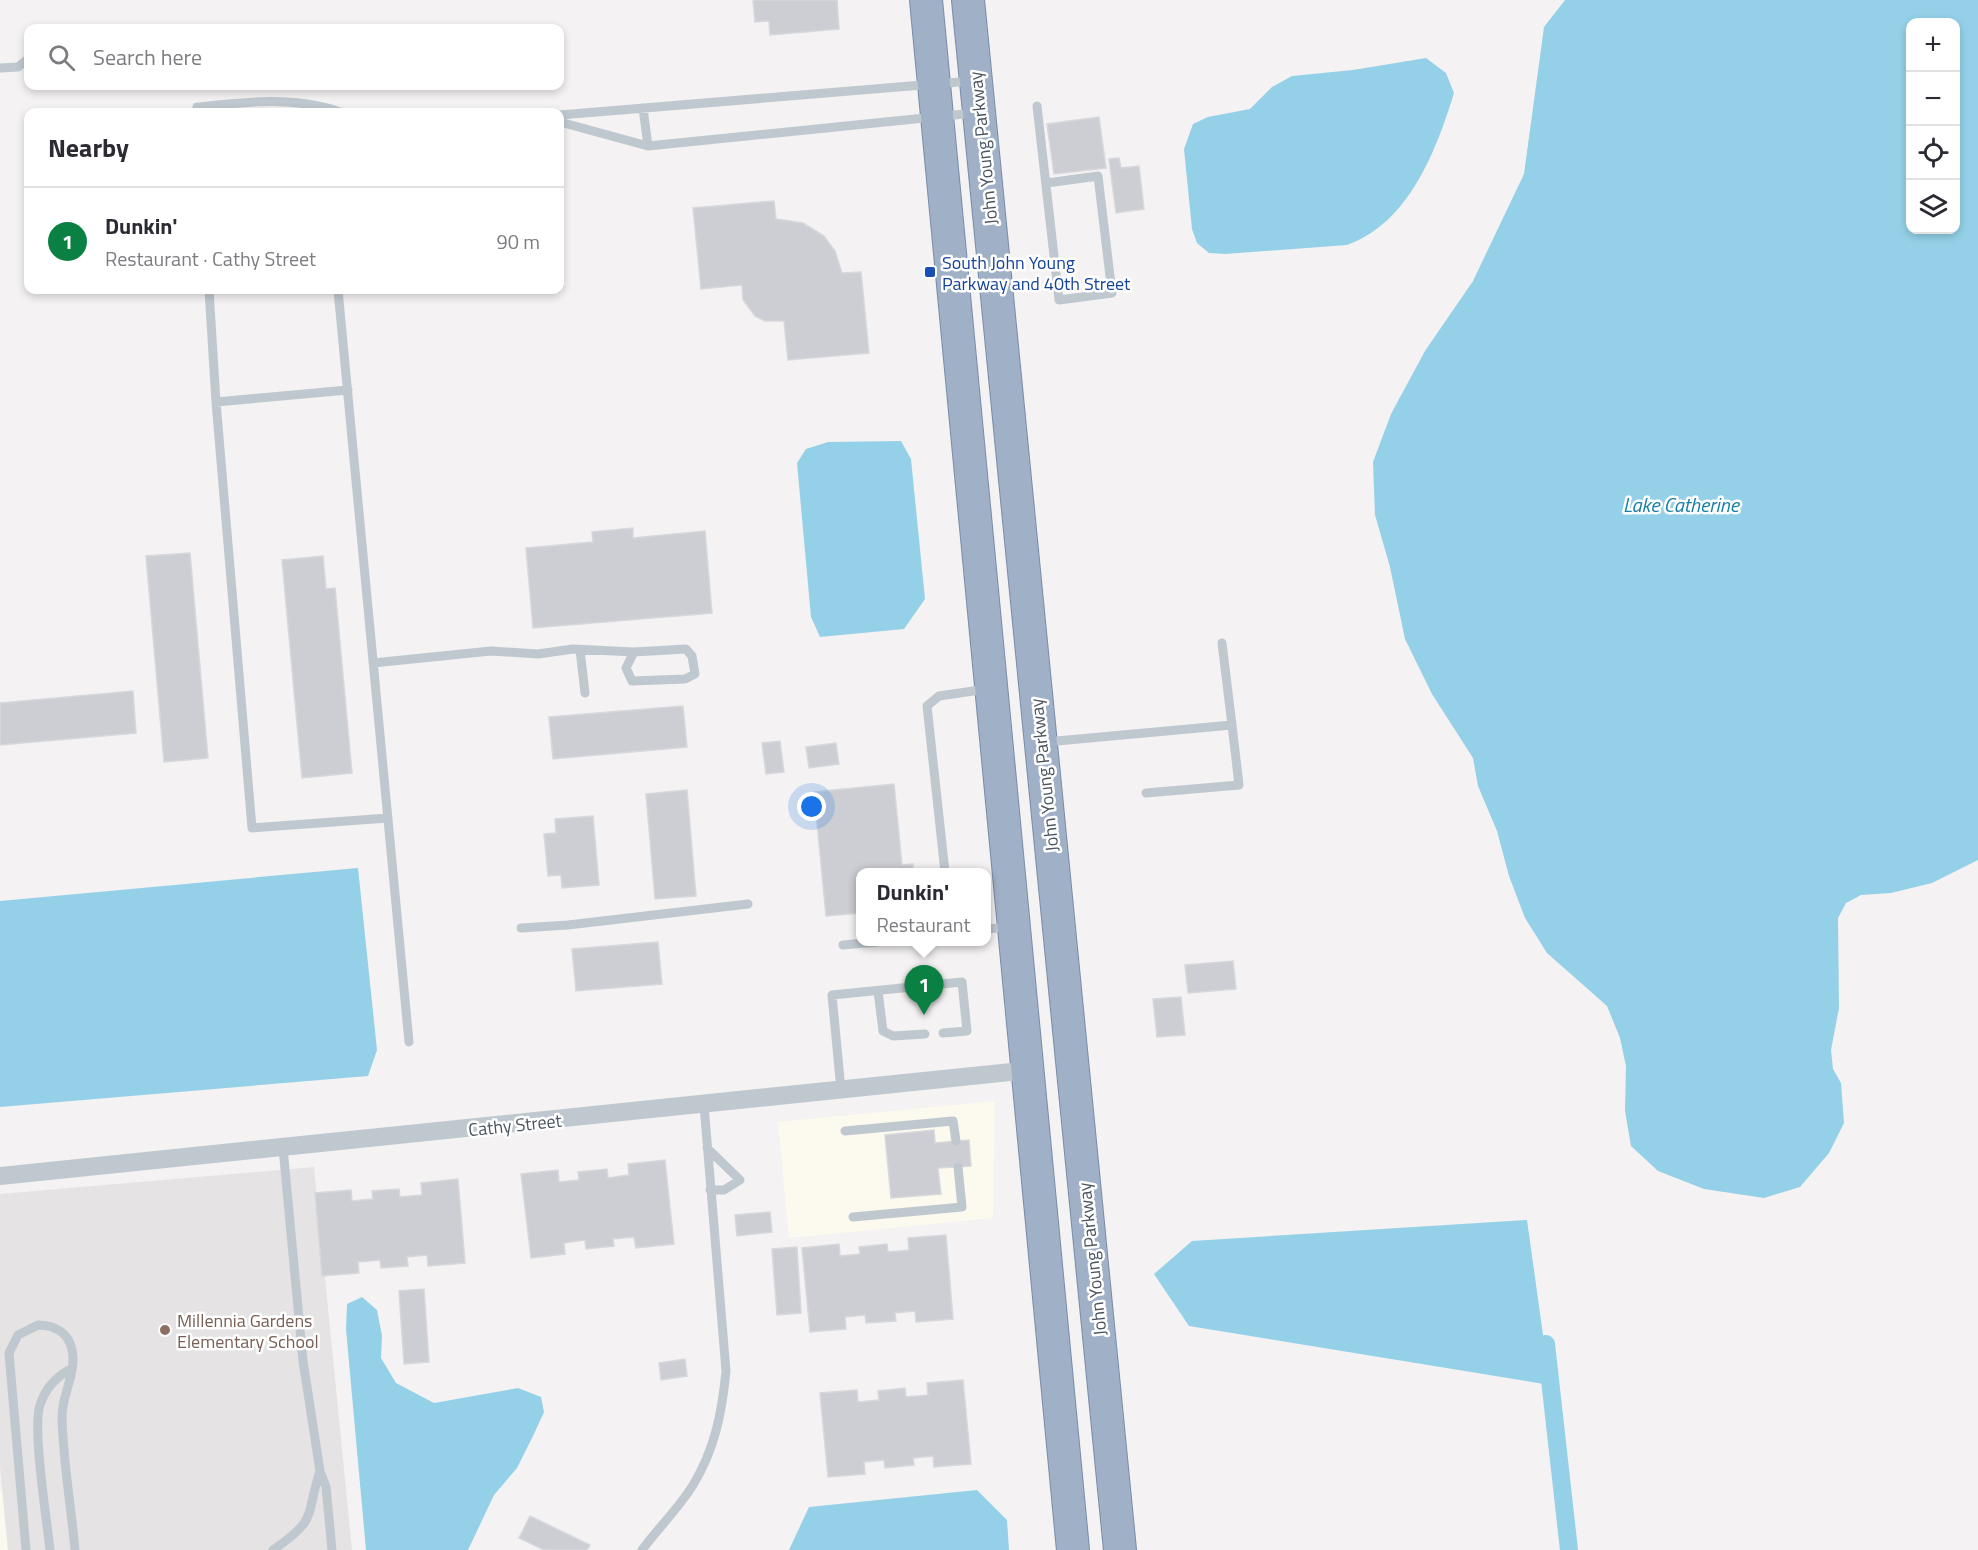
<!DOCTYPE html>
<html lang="en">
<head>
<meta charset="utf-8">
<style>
	:root { --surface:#fff; --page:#f2f2f3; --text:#2b2b33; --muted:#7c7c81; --line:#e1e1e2; --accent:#0b8043 }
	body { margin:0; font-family:"Titillium Web",sans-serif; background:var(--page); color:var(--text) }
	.controls { position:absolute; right:18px; top:18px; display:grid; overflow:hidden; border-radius:12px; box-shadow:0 3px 9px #0003 }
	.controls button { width:54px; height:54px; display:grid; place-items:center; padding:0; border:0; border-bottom:2px solid var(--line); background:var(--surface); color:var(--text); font:30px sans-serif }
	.you { position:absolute; left:812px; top:807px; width:21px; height:21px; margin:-15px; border:4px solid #fff; border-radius:50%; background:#1a73e8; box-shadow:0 0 0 9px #1a73e833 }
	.badge { display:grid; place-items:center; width:39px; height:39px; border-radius:50%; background:var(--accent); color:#fff; font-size:20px; font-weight:700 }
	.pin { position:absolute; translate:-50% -50px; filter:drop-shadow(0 2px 3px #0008) }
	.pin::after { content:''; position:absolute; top:32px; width:21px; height:18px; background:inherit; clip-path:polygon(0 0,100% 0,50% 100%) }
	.popup { position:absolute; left:856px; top:868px; width:135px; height:78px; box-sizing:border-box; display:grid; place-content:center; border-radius:12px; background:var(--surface); filter:drop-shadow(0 2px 4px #0005); font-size:20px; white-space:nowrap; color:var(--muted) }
	.popup b { font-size:22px; color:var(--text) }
	.popup::after { content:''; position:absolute; left:50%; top:100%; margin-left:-12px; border:12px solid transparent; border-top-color:var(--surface) }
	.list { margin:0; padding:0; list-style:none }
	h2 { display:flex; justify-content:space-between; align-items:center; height:78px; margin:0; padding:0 24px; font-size:26px }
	h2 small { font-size:20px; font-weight:400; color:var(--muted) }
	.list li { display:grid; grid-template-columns:39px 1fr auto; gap:18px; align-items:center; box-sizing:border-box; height:108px; padding:0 24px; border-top:2px solid var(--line) }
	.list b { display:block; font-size:22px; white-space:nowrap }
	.list p { margin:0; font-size:20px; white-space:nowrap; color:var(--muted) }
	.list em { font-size:20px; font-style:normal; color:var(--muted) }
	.icon { flex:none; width:33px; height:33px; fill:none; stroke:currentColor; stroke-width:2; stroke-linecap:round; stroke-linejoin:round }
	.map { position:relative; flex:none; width:1978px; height:1550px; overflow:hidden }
	.search { position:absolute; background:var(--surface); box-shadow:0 3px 9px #0003; left:24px; top:24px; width:540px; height:66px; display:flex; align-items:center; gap:15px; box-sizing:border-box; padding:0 21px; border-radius:12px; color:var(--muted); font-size:22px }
	.panel { position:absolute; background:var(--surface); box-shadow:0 3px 9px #0003; left:24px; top:108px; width:540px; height:186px; border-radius:12px }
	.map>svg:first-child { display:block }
	.commercial { fill:#fcf9ee }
	.education { fill:#e5e3e3 }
	.water { fill:#94d1e8; fill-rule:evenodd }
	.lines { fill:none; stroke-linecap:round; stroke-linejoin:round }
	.canal { stroke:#94d1e8; stroke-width:18 }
	.building { fill:#ccced4; stroke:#d6d8dc; stroke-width:1.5 }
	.trunk-casing { stroke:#788ca9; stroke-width:34 }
	.service { stroke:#c0c8cf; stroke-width:9 }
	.minor { stroke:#c0c8cf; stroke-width:18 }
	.trunk { stroke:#a0b0c6; stroke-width:32 }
	.transit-dot { fill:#1a4fb4; stroke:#fff; stroke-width:2 }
	.education-dot { fill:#8d6e63; stroke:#fff; stroke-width:2 }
	.labels { text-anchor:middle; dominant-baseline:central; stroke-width:5; stroke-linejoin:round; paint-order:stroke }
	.street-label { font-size:18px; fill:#4a545e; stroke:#fff }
	.transit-label { font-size:18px; fill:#164399; stroke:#fff; text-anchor:start }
	.education-label { font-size:18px; fill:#785e54; stroke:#fff; text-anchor:start }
	.water-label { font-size:20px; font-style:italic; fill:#157fa6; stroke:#fff }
</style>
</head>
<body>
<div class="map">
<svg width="1978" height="1550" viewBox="0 0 1978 1550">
	<rect width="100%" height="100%" fill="#f4f2f2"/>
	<path class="commercial" d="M995,1101l-2,117 -204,20 -11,-116z
		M0,1491h2l6,59h-8z"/>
	<path class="education" d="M314,1167l38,383h-344l-8,-83v-273z"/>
	<path class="water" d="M1565,0h413v860l-46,23 -41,10 -30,2 -15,8 -8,15 1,90 -8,42 2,19 8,14 3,40 -15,30 -29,34 -36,11 -60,-9 -46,-18 -27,-25 -6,-35 1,-45 -6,-28 -13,-32 -60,-53 -22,-35 -16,-42 -12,-45 -19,-45 -5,-28 -41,-64 -27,-55 -15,-72 -15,-52 -2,-53 18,-48 34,-63 48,-70 51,-107 20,-147zM1910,22h46v208h-46z
		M1426,58l20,15 8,20c-18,58 -45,130 -107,152l-122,9 -16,-1 -12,-10 -5,-14 -8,-80 9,-25 15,-7 42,-8 22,-22 20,-11 61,-6z
		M901,441l10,18 14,140 -21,30 -84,8 -9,-20 -14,-154 9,-14 22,-7z
		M358,868l19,182 -9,26 -368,31v-206z
		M1527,1220l23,165 -361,-59 -35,-52 38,-33z
		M362,1297l15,13 5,26 -1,22 15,25 38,20 84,-15 23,9 3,15 -11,24 -16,32 -23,27 -26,55h-102l-20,-221 1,-25z
		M977,1490l30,30 2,30h-220l20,-43z"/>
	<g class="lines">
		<path class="canal" d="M1546,1344l23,206"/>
	</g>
	<path class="building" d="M753,0h84l2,29 -69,6 -1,-14 -14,1z
		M1099,117l7,51 -52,6 -7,-50z
		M1119,158l2,10 18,-2 5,43 -28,4 -7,-54z
		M774,201l2,18 27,4 21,13 11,15 7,22 19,-1 8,81 -81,7 -4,-39h-19l-10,-5 -12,-16 -1,-15 -41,4 -8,-81z
		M633,528v10l72,-7 7,82 -179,15 -7,-80 67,-6 -1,-10z
		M190,553l18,205 -44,4 -18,-206z
		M323,556l3,33 9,-1 17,185 -50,5 -20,-218z
		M133,691l3,42 -136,12v-42z
		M683,706l4,41 -134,12 -4,-42z
		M780,741l4,31 -18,2 -4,-31z
		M836,743l3,21 -30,4 -3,-21z
		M894,784l8,81 11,-1v8h-52v41l-35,3 -12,-124z
		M687,790l9,106 -41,3 -9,-105z
		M593,816l6,69 -37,3 -1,-13 -13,1 -4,-42 12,-1 -1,-14z
		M658,942l4,42 -86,7 -4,-42z
		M1233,961l3,28 -48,4 -3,-28z
		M1181,997l4,38 -28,2 -4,-38z
		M934,1130l1,13 34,-3 2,26 -33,2 3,26 -50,4 -6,-63z
		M665,1160l9,84 -38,4 -2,-11 -21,2 1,7 -28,3 -1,-9 -21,3 1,11 -34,4 -10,-84 37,-4 1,12 20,-2 -1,-8 29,-3 1,9 21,-3 -1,-11z
		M458,1179l7,84 -37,3 -1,-11 -20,2 1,9 -27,2 -1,-8 -22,2 1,11 -37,3 -7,-83 36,-3 1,11 21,-2 -1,-8 27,-2 1,8 22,-2 -1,-12z
		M770,1212l2,20 -35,4 -2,-21z
		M946,1235l7,84 -37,3 -1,-11 -20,2 1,8 -30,2 -1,-8 -20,2 1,12 -36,3 -8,-84 37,-4 1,12 20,-2 -1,-7 28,-3 1,8 21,-2 -1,-12z
		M797,1247l4,66 -24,2 -5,-66z
		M424,1289l5,73 -25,2 -5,-73z
		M685,1359l2,17 -26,4 -2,-17z
		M963,1380l8,84 -37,3 -1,-11 -20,2 1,7 -29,3 -1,-8 -20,2 1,12 -37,3 -8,-84 37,-3 1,12 21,-2 -1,-9 27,-3 1,9 22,-2 -1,-12z
		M530,1516l60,29 -3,5h-43l-25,-12z"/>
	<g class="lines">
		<defs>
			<path id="trunk" d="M926,0l147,1550
				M968,0l152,1550"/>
		</defs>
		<use href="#trunk" class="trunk-casing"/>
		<path class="service" d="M0,68l18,-1 10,-8
			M1037,106l22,194 53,-7 -14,-117 -51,7
			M643,108l5,38
			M197,112v-5c47,-5 98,-11 143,5
			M560,115l411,-34
			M560,122l88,24 326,-33
			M209,290l7,112
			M338,290l71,752
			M348,390l-132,12 36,426 136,-10
			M580,650l5,43
			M373,663l118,-12 47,3 35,-5 61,3 52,-3 6,7 3,18 -10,5 -53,2 -6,-13 8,-16
			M1046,742l186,-17 -10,-82
			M1146,793l93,-8 -7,-60
			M945,872l-18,-166 12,-10 48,-7
			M521,928l47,-3 180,-21
			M987,929l21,-2
			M843,945l34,-3
			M878,991l5,40 10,5 32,-2
			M841,1090l-9,-95 130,-13 5,49 -24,2
			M845,1131l108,-10 3,20
			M283,1148l20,213 17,110 6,16 6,63
			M707,1148l33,32 -16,10h-14
			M853,1217l109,-10 -4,-40
			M26,1550l-17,-197 9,-18 20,-10c17,0 31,8 34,25 5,22 -10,44 -10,67 1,44 9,89 13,133
			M50,1550c-3,-29 -18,-123 -10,-145 5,-16 15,-27 29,-35
			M273,1550c45,-31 32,-32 47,-79
			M642,1550c16,-22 37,-42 51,-65 22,-36 29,-73 33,-114l-22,-266"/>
		<path class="minor" d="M0,1176l1030,-106"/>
		<use href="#trunk" class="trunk"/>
	</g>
	<rect class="transit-dot" x="924" y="266" width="12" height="12" rx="3"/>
	<circle class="education-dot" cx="165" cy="1330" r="6"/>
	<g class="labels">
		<g class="street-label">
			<text transform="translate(983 148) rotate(-96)">John Young Parkway</text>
			<text transform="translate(1044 775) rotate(-96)">John Young Parkway</text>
			<text transform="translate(515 1125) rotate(-6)">Cathy Street</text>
			<text transform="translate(1092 1259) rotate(-96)">John Young Parkway</text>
		</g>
		<g class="transit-label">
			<text x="942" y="262">South John Young<tspan x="942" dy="21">Parkway and 40th Street</tspan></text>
		</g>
		<g class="education-label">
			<text x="177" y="1320">Millennia Gardens<tspan x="177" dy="21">Elementary School</tspan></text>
		</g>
		<g class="water-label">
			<text x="1681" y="504">Lake Catherine</text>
		</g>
	</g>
</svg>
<div class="controls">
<button>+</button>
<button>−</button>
<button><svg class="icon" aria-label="locate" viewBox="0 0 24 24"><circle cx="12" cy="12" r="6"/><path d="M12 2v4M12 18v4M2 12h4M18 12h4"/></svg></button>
<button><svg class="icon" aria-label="layers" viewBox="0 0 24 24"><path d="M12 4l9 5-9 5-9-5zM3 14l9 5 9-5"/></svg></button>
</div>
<div class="you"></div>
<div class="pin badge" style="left:924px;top:1015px">1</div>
<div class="popup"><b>Dunkin'</b>Restaurant</div>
<div class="search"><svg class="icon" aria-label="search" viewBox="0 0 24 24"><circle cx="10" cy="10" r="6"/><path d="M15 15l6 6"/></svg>Search here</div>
<section class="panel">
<h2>Nearby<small></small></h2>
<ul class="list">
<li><span class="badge">1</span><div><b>Dunkin'</b><p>Restaurant · Cathy Street</p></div><em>90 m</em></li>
</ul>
</section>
</div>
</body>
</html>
